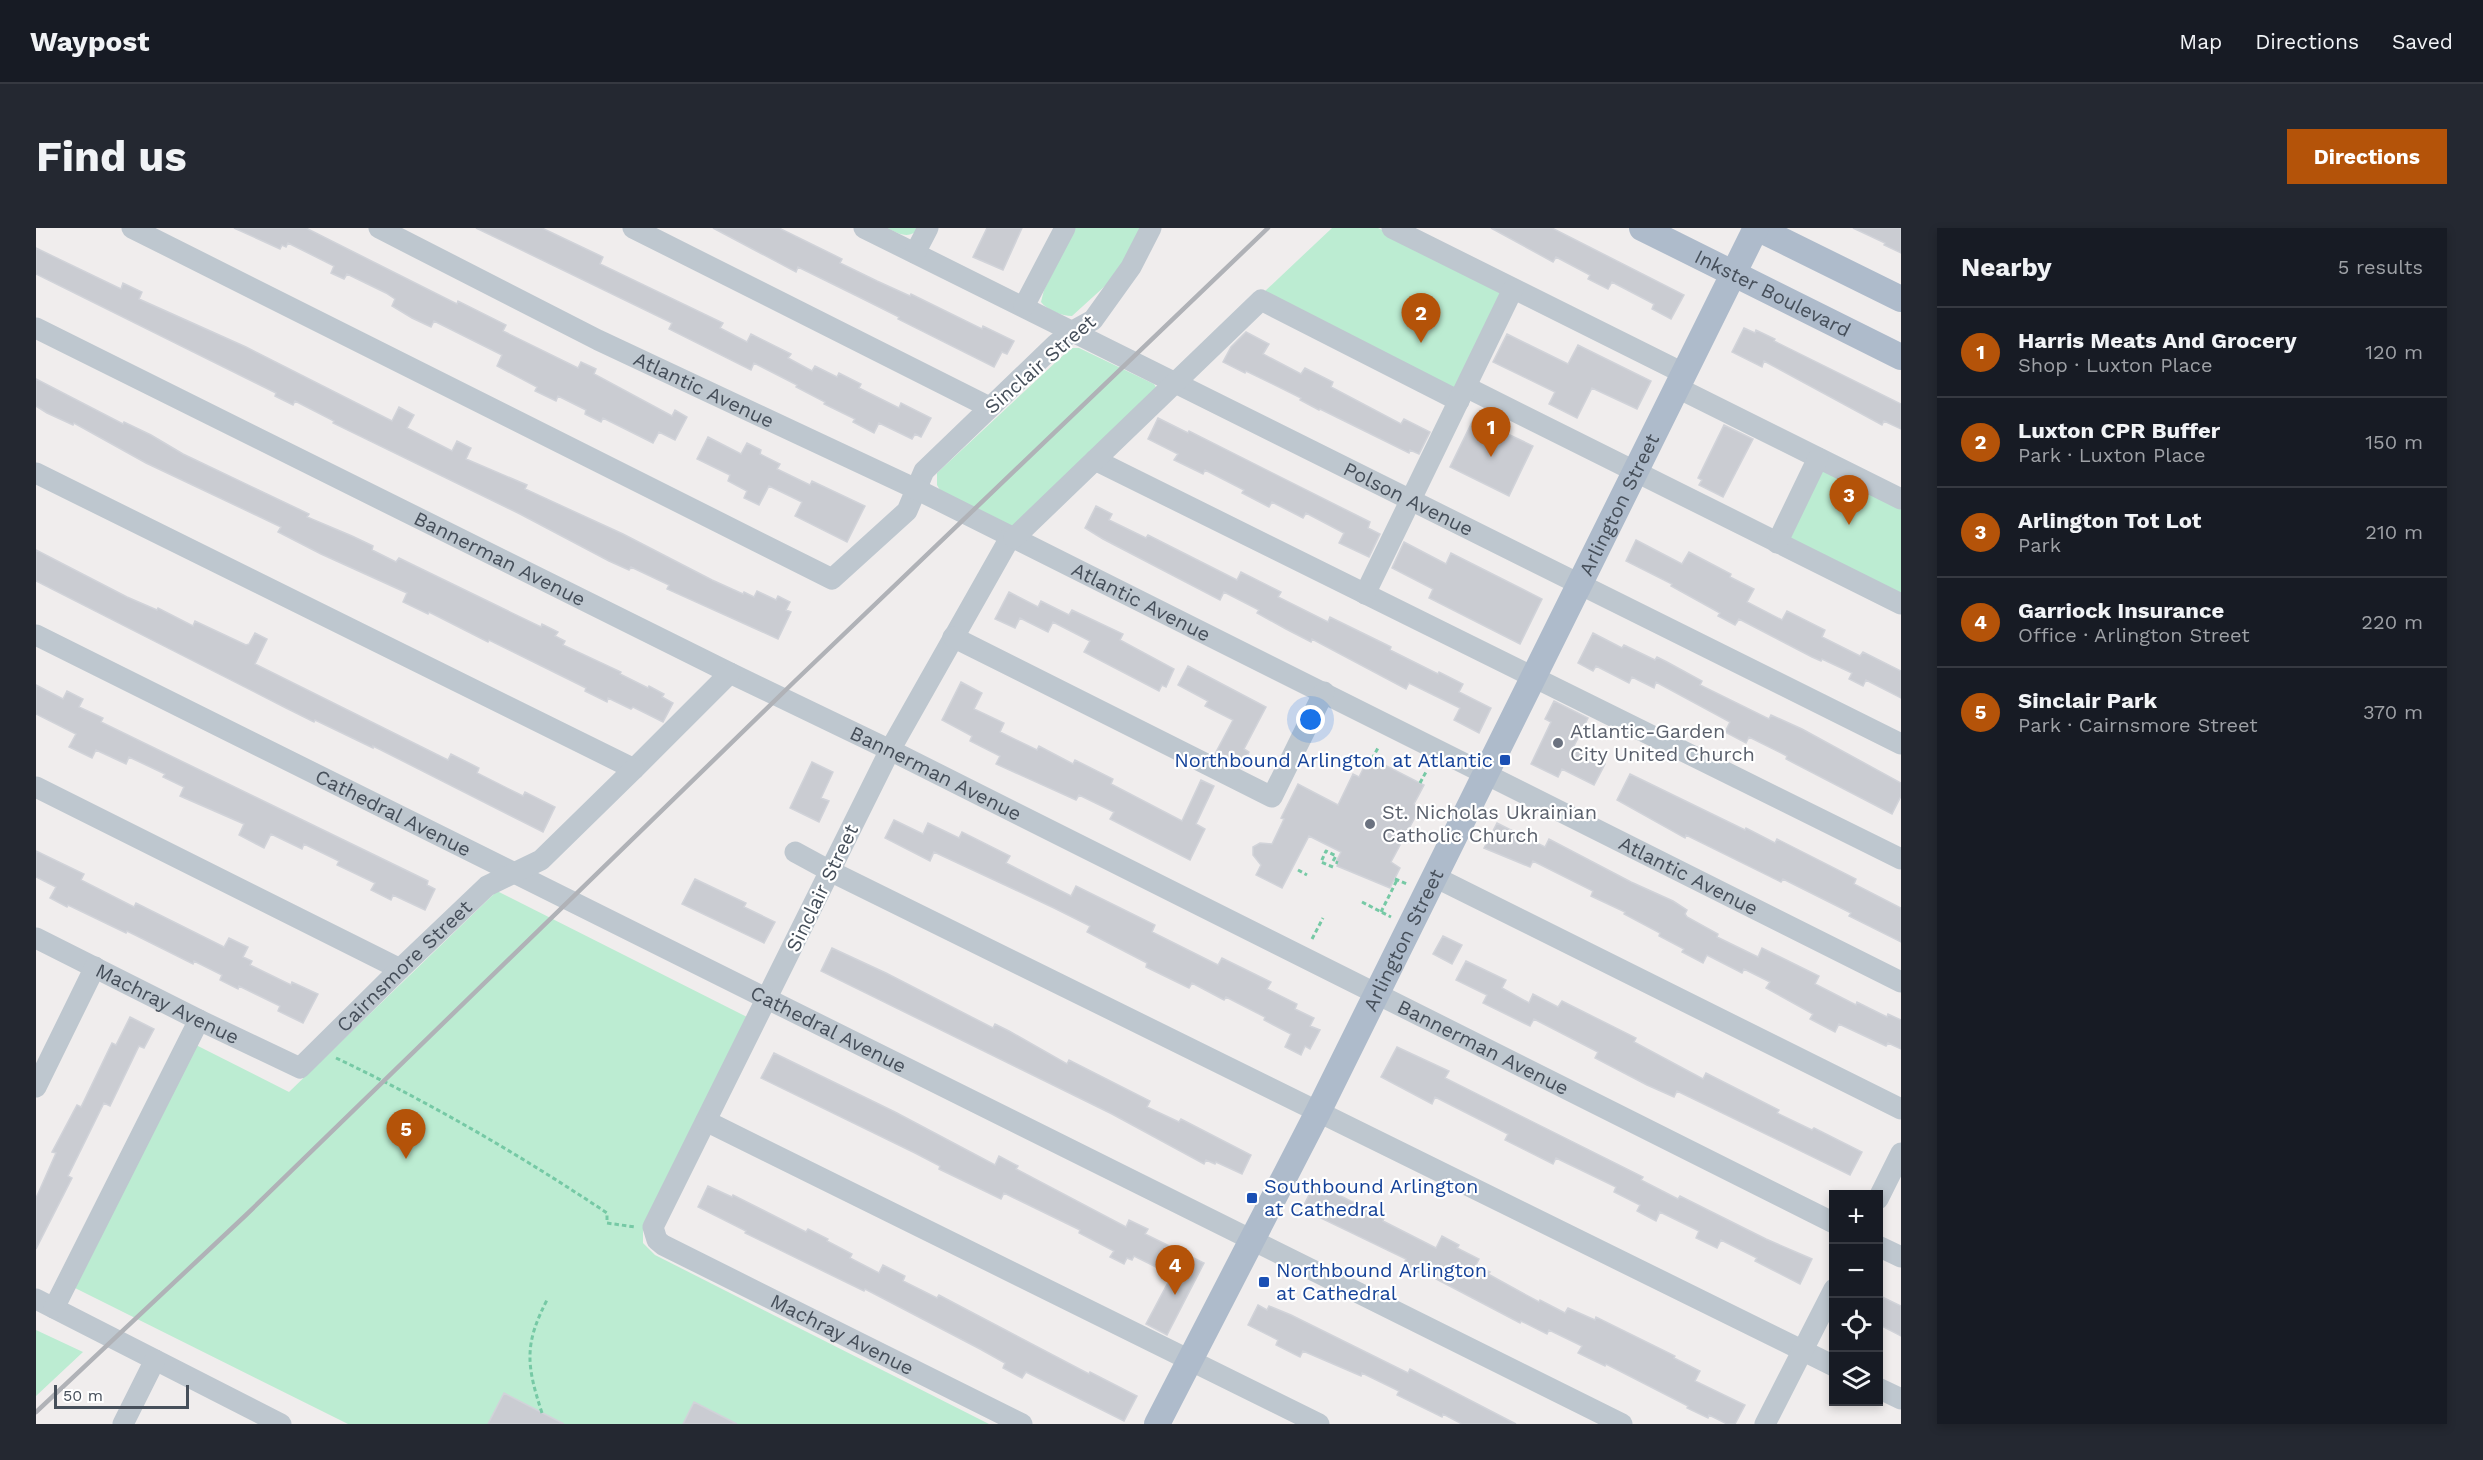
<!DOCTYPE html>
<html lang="en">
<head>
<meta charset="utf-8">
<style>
	:root { --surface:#171b24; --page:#242831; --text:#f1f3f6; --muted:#9ea1a6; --line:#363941; --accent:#b45309 }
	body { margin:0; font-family:"Work Sans",sans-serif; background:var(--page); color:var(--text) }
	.controls { position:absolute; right:18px; bottom:18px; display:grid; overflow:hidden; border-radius:0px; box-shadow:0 3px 9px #0003 }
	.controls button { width:54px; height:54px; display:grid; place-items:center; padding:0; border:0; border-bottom:2px solid var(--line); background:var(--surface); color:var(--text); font:30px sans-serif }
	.scale { position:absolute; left:18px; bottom:15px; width:135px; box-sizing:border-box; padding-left:6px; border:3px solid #464f5a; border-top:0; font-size:16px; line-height:21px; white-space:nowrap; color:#464f5a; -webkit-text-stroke:4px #fff; paint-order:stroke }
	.you { position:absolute; left:1275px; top:492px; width:21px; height:21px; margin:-15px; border:4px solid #fff; border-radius:50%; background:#1a73e8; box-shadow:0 0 0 9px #1a73e833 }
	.badge { display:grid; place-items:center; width:39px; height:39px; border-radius:50%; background:var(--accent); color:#fff; font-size:20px; font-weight:700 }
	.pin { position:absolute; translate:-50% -50px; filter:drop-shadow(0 2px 3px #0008) }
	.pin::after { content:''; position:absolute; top:32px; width:21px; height:18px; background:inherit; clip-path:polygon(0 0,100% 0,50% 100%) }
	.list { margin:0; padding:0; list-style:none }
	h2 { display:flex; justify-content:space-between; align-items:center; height:78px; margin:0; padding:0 24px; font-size:26px }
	h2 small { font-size:20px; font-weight:400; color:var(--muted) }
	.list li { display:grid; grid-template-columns:39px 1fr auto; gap:18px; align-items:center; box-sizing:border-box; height:90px; padding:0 24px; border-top:2px solid var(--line) }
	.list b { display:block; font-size:22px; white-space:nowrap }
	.list p { margin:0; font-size:20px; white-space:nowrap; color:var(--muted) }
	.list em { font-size:20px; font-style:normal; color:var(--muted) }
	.icon { flex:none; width:33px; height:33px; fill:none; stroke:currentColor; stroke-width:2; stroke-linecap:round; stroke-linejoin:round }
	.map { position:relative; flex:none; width:1865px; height:1196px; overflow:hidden; border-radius:0px }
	header { display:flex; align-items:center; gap:36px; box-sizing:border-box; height:84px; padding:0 30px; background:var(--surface); border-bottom:2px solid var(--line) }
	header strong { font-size:28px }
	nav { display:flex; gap:33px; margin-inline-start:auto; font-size:21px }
	.intro { display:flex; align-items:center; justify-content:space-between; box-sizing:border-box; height:144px; padding:0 36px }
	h1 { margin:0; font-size:42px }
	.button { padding:15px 27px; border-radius:0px; background:var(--accent); color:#fff; font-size:21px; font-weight:700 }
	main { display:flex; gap:36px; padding:0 36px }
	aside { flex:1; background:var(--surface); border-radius:0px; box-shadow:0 3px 9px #0003 }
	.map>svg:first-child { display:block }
	.green { fill:#bcecd2 }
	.building { fill:#caccd2; stroke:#d1d3d9; stroke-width:1.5 }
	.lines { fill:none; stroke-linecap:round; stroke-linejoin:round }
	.path { stroke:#76c9a5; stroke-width:3; stroke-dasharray:4.5 3; stroke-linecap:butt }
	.minor { stroke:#bec7cf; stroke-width:21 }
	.major { stroke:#aebbcb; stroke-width:26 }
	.rail { stroke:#b0b2b7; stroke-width:4.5 }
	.worship-dot { fill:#6b7280; stroke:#fff; stroke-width:2 }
	.transit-dot { fill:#1a4fb4; stroke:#fff; stroke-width:2 }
	.labels { text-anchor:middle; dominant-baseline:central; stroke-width:4.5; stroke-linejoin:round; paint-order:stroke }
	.street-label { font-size:20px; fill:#464f5a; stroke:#fff }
	.worship-label { font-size:20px; fill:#5b616d; stroke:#fff; text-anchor:start }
	.transit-label { font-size:20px; fill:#164399; stroke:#fff; text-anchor:start }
</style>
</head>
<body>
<header>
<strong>Waypost</strong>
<nav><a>Map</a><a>Directions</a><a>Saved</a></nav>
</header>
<div class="intro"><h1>Find us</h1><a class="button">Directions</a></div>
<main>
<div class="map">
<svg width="1865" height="1196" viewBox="0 0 1865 1196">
	<rect width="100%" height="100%" fill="#f0eded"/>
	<path class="green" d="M851,0h32c-9,12 -20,6 -32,0z
		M1039,0h68l-27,48 -44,40c-10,0 -25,-6 -31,-14l3,-12z
		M1296,0h46l123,60 3,7 -49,96 -192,-98z
		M1035,120h8l75,36 3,5 -146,139 -71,-38 -3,-5v-12z
		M1787,241l78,39v90l-113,-56z
		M461,663l250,126 -104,208v18l12,12 334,169h-641l-277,-138 123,-242 95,48z
		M0,1102l47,22 -47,44z"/>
	<path class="building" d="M198,0h72l151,76 1,-3 48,24 -3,6 75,37 3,-6 15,7 -2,5 78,42 3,-6 12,7 -12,23 -16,-8 -6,11 -50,-25 -2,4 -16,-8 1,-4 -28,-14 -2,5 -21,-10 2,-4 -40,-21 5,-11 -68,-34 -3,6 -19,-9 -20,-12 3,-7 -9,-6 -39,-19 -3,5 -13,-6 3,-7 -46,-23 -2,4 -4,-2 -2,4z
		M440,0h66l61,29 -3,7 123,59 -3,5 27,14 4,-8 40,20 -3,4 24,13 3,-5 22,11 2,-4 22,11 -2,4 40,20 2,-5 30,15 -10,19 -6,-3 -3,5 -33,-16 -5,10 -21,-11 2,-3 -31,-15 1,-2 -29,-15 1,-2 -43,-22 -3,7 -82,-41 3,-6z
		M677,0h66l63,31 -2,4 37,18 33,15 1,-2 71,35 1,-3 31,15 -7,13 -5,-2 -8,15 -96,-48 1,-2 -38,-19 -63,-31 -2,5z
		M951,0h35l-19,42 -30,-13z
		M1455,0h61l132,67 -13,24 -19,-10 2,-5 -42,-22 -4,7 -20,-10 2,-4 -34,-18 -3,5z
		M1817,0h48v25l-17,-8 1,-2z
		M0,20l85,41 2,-6 19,9 -3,7 107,48 146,74 7,-14 15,8 -7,13 45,23 5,-10 14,7 -5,11 61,26 -2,4 98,45 89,46 31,14 1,-2 10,5 3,-6 19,9 2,-4 12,6 -4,8 5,2 -13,27 -111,-50 2,-4 -38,-18 -2,3 -20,-9 -89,-47 -187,-91 1,-2 -39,-20 -2,4 -18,-9 1,-3 -240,-119z
		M1708,100l11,5 1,-3 19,9 -1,2 127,63v25l-17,-8 -2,4 -118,-64 -2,6 -30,-15z
		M1210,104l23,12 -6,10 38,20 4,-6 28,14 -2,5 70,37 3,-5 26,13 -11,22 -9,-4 -1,3 -89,-44 -1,1 -19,-10 1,-2 -55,-27 -1,2 -22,-11 8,-15z
		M1471,106l61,30 10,-19 73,36 -14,28 -45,-21 -15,30 -28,-14 6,-12 -62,-30z
		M0,151l87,45 1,-2 27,13 32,19 126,60 -2,3 45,19 21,10 -1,4 24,12 3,-4 142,69 1,-3 16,8 -3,4 10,5 -2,4 58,27 -1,2 28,14 1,-2 15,8 -2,3 11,6 -10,19 -30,-15 -2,2 -23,-11 -1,4 -22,-11 1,-3 -97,-48 -1,2 -59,-30 -1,2 -25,-12 4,-9 -86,-39 -43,-22 3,-5 -135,-64 -72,-40 -1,2 -26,-12 -11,-7z
		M1122,190l30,15 1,-2 181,91 -2,6 12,6 -11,23 -30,-14 5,-10 -38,-20 -3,5 -31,-16 -3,5 -27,-14 2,-3 -39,-20 -2,4 -29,-14 4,-6 -30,-15z
		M1438,190l59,28 -24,50 -59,-29z
		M1688,197l29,14 -30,58 -24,-12 3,-5 -4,-2z
		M672,209l33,17 6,-11 14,7 -1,4 20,10 -3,5 33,16 2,-4 53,25 -18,36 -52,-26 7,-14 -33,-16 -10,19 -15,-7 3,-7 -19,-10 2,-6 -33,-16z
		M1060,278l16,8 -3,6 37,18 2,-3 89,45 4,-8 40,20 -3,5 50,25 2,-5 61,30 -1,3 48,24 1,-2 24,12 -4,8 32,16 -12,25 -25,-13 6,-12 -51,-25 -3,6 -94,-50 -1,3 -25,-13 -29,-16 2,-3 -35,-18 -4,8 -117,-61 -18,-11z
		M1600,312l46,24 7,-12 15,8 27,14 -1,3 24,12 -7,13 35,18 5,-9 38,19 -3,7 38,19 3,-4 38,19v27l-35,-18 -3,6 -14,-7 3,-6 -30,-14 -1,2 -9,-4 -73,-38 -4,6 -17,-9 2,-3 -49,-27 1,-2 -46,-23z
		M1368,314l42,22 5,-11 91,46 -22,45 -91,-46 4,-9 -41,-21z
		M0,322l91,47 30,13 1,-2 35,18 2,-5 51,24 3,-1 6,-11 12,6 -12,25 193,96 3,-6 28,14 -2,5 46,23 2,-4 30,15 -12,25 -170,-86v2l-58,-28 -1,2 -28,-14 -250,-127z
		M973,364l29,15 3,-6 28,14 3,-5 51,24 -3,6 54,29 -8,18 -4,-2 -3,6 -75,-39 6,-11 -37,-19 -5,10 -28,-14 -5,10 -20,-9z
		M1557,405l29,15 2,-3 31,15 2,-3 10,5 35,19 -2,4 69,34 2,-4 31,14 99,54v13l-9,18 -106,-55 1,-3 -38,-19 -3,6 -21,-11 5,-10 -74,-40 -2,6 -22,-11 -3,6 -33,-17 -3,5 -15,-8z
		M1152,438l78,41 -22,42 5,3 -7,15 -27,-13 18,-34 -28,-14 3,-5 -30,-16z
		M925,454l21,11 -8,16 30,14 -4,9 37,18 2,-4 34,18 2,-4 38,19 -2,5 71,37 19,-41 13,6 -18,38 9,5 -15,31 -80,-41 4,-7 -35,-17 -3,5 -80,-36 4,-8 -30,-15 2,-5 -30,-16z
		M0,457l27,14 4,-8 16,8 -4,8 24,11 -2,4 327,159 -1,4 8,4 -10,21 -32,-15 -2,5 -20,-10 4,-7 -38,-18 2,-4 -35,-17 -2,5 -31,-15 -7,14 -25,-13 5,-11 -64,-28 4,-9 -21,-10 2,-3 -36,-17 -3,7 -30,-14 -4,8 -23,-11 7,-13 -40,-20z
		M1518,473l34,17 -15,30 32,16 -11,21 -32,-16 -4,8 -27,-13 20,-42 -6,-3z
		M1333,529l55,28 -10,19 6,4 -29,54 9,6 -10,20 -53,-22 1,-3 -2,-1 5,-10 -32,-16 -27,52 -26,-13 5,-10 -8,-10v-8l7,-4 12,1 12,-25 -3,-1 17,-34 40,21 15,-31 6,3z
		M776,534l21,10 -12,26 8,3 -10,21 -29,-14z
		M1594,546l115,56 1,-2 29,15 2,-4 79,40 -2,5 47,24v34l-52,-26 2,-3 -68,-34 -2,3 -95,-47 -1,3 -68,-38z
		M858,592l29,14 5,-11 31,15 3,-6 48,24 -4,7 65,33 5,-10 79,39 -3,7 66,33 4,-7 49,24 -4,7 30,15 -2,5 19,9 -4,8 10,4 -10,19 -5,-3 -4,9 -16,-8 6,-13 -27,-14 1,-3 -39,-20 -2,3 -32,-17 -3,5 -43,-21 1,-4 -60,-31 3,-6 -36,-18 -120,-56 -4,9 -45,-23z
		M1461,595l48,24 4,-8 82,43 42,19 14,9 -2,4 2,3 31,17 -1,3 41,20 4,-9 57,28 -4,8 41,21 1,-3 30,15 1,-3 13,6v29l-13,-6 -2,3 -47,-22 -4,8 -25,-13 3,-5 -47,-26 4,-6 -26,-13 -2,4 -35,-18 -4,8 -21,-11 2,-3 -25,-13 1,-3 -36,-19 1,-2 -34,-16 2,-5 -60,-30 -3,6 -46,-19z
		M0,623l48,23 -3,6 53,27 2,-4 88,44 5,-9 19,9 -5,10 9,4 -2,4 41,20 1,-3 26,12 -15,29 -25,-12 2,-5 -41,-20 -1,3 -18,-9 2,-5 -28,-14 -1,3 -66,-33 -1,2 -58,-28 -1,2 -17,-9 6,-11 -20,-10z
		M659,651l51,24 -2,4 31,15 -11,21 -82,-39z
		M1407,708l19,9 -10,19 -19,-10z
		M796,720l54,25 107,55 2,-4 14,7 58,33 2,-4 81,41 -3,6 32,15 2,-3 70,36 -9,19 -26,-12 -1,2 -9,-4 -2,4 -92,-50 -291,-143z
		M1430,733l40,19 -4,8 27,15 4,-9 25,13 4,-6 74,37 -2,4 69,37 3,-6 73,37 -2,3 35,17 2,-2 48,24 -12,23 -173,-84 -3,6 -27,-12 -52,-27 3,-6 -64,-33 -4,7 -47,-23 4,-8 -31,-15z
		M94,789l24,12 -10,19 -5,-2 -29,60 -6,-3 -36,73 4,2 -36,71v-51l20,-45 -4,-1 25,-47 4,2 31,-64 4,2z
		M1361,819l52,24 -4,7 198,99 -2,3 37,19 2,-3 86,43 46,20 -12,25 -45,-23 2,-3 -36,-18 -4,8 -21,-10 3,-7 -39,-19 -4,9 -19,-10 3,-6 -26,-13 2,-5 -60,-29 -3,6 -48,-24 3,-6 -73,-37 -3,7 -51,-27z
		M738,825l121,59 100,53 4,-9 19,10 -2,3 110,58 3,-7 19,9 -3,5 59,29 -37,72 -21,-11 26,-49 -38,-19 -2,4 -5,-2 -3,6 -14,-7 4,-6 -35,-18 1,-3 -76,-37 -3,6 -62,-30 1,-3 -25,-13 -154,-75z
		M1279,955l69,35 -1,3 53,27 6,-12 17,9 -2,3 22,11 -3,6 14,7 -2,2 51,28 1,-2 25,13 3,-5 27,12 1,-3 79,39 -1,2 26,13 -5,10 50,24 -10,19h-8l-18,-9 -1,3 -21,-10 1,-2 -82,-42 -1,2 -27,-13 4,-7 -33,-16 -2,4 -26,-13 -1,2 -99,-52 -1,2 -17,-8 3,-6 -104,-50z
		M672,958l24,11 1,-2 73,37 2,-3 20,10 -1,2 25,13 -2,4 29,15 4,-8 22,11 -2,5 34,17 2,-3 150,79 1,-2 47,24 -13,25 -98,-49 -4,6 -19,-10 2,-5 -25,-14 -115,-60 -1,2 -119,-58 1,-2 -48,-24z
		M1842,1067l23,11v30l-23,-12z
		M1222,1077l9,5 2,-4 22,9 117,58 2,-4 106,55h-54l-19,-10 -1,3 -45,-22 2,-4 -37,-18 -1,3 -58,-25 -3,6 -24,-12 2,-5 -30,-15z
		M468,1165l60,31h-76z
		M658,1174l43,22h-54z"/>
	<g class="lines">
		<path class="path" d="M1336,531l7,-13
			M1384,555l7,-13
			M1297,639l-12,-5 5,-11 10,5 -3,5 5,2
			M1262,642l9,5
			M1359,651l12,5
			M1326,674l29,15
			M1345,684l16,-32
			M1276,711l11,-21
			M300,830c95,45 184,97 271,155v10l28,4
			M506,1185c-16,-49 -18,-69 6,-115"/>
		<g class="minor">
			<path d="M96,0l700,351 75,-68 17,-40 132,-127 17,-13 20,-11 38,-53 20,-39"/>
			<path id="s1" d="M343,0l219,112 318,149 985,493"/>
			<path d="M597,0l356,179"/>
			<path id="s2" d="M828,0l1037,516"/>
			<path d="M1356,0l293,146"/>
			<path d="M879,25l13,-25"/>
			<path d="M988,78l41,-78"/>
			<path id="s3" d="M0,100l694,345 160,77 944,473"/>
			<path d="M1430,159l435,217"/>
			<path d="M1642,160l223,111"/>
			<path d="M1059,232l806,399"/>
			<path d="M0,245l598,296 96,-96"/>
			<path id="s4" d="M975,308l-121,214 -237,477 4,13 6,5 359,179"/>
			<path d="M978,310l247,-238 198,101"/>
			<path d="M1741,315l41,-85"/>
			<path d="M1329,366l148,-305"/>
			<path id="s5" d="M0,407l1586,789"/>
			<path d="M917,409l319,160 52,-105"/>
			<path d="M0,559l364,182"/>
			<path d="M759,624l35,19 1004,495"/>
			<path d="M1399,649l466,232"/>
			<path id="s6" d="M0,710l163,82 101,48 100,-99 87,-83 54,-26 93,-91"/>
			<path d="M0,859l59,-120"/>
			<path d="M670,893l613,303"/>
			<path d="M1842,971l23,-46"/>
			<path d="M1842,1018l23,11"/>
			<path d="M0,1071l245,125"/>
			<path d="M18,1080l145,-288"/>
			<path d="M1842,1160l23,11"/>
			<path d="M87,1196l32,-64"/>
			<path d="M1729,1196l69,-135"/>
		</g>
		<g class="major">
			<path id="s7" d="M1606,0l259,129"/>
			<path d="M1721,0l144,71"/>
			<path id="s8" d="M1121,1196l161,-312 438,-884"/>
		</g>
		<path class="rail" d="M0,1184l210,-197 549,-534 473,-453"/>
	</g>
	<g class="worship-dot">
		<circle cx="1522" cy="515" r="6"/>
		<circle cx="1334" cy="596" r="6"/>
	</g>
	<g class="transit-dot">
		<rect x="1463" y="526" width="12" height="12" rx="3"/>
		<rect x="1210" y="964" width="12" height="12" rx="3"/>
		<rect x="1222" y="1048" width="12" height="12" rx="3"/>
	</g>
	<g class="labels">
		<g class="street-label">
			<text stroke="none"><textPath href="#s7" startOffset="146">Inkster Boulevard</textPath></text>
			<text transform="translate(1004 136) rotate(-41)">Sinclair Street</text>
			<text stroke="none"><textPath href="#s1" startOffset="363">Atlantic Avenue</textPath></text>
			<text stroke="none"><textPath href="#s2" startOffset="608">Polson Avenue</textPath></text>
			<text stroke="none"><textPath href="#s8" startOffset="1029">Arlington Street</textPath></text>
			<text stroke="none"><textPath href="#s3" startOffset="518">Bannerman Avenue</textPath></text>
			<text stroke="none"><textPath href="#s1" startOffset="849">Atlantic Avenue</textPath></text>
			<text stroke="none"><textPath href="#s3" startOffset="1004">Bannerman Avenue</textPath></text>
			<text stroke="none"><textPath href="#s5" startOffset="399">Cathedral Avenue</textPath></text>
			<text stroke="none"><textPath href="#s1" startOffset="1461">Atlantic Avenue</textPath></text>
			<text transform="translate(786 660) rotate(-64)">Sinclair Street</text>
			<text stroke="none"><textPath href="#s8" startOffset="543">Arlington Street</textPath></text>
			<text stroke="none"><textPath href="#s6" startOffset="440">Cairnsmore Street</textPath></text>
			<text stroke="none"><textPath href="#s6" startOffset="147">Machray Avenue</textPath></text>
			<text stroke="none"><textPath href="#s5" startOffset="885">Cathedral Avenue</textPath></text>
			<text stroke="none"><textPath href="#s3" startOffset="1616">Bannerman Avenue</textPath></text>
			<text stroke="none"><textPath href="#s4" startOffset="1000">Machray Avenue</textPath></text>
		</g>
		<g class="worship-label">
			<text x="1534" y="503">Atlantic-Garden<tspan x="1534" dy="23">City United Church</tspan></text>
			<text x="1346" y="584">St. Nicholas Ukrainian<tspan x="1346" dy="23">Catholic Church</tspan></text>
		</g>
		<g class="transit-label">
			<text x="1457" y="532" text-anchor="end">Northbound Arlington at Atlantic</text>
			<text x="1228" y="958">Southbound Arlington<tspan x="1228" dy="23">at Cathedral</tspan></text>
			<text x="1240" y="1042">Northbound Arlington<tspan x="1240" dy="23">at Cathedral</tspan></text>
		</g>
	</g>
</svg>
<div class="controls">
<button>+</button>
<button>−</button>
<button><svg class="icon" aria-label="locate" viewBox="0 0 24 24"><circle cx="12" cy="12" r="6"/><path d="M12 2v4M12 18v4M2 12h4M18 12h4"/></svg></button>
<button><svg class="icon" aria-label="layers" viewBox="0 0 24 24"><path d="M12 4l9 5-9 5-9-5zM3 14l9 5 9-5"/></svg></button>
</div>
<div class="scale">50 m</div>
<div class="you"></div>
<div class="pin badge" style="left:1455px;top:229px">1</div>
<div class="pin badge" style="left:1385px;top:115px">2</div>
<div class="pin badge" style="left:1813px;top:297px">3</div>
<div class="pin badge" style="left:1139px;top:1067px">4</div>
<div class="pin badge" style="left:370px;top:931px">5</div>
</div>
<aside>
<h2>Nearby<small>5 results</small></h2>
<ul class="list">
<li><span class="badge">1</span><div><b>Harris Meats And Grocery</b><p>Shop · Luxton Place</p></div><em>120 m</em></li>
<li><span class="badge">2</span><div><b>Luxton CPR Buffer</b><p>Park · Luxton Place</p></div><em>150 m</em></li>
<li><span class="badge">3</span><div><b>Arlington Tot Lot</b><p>Park</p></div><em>210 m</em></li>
<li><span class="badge">4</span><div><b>Garriock Insurance</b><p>Office · Arlington Street</p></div><em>220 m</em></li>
<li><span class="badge">5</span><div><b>Sinclair Park</b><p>Park · Cairnsmore Street</p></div><em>370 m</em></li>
</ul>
</aside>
</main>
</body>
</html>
